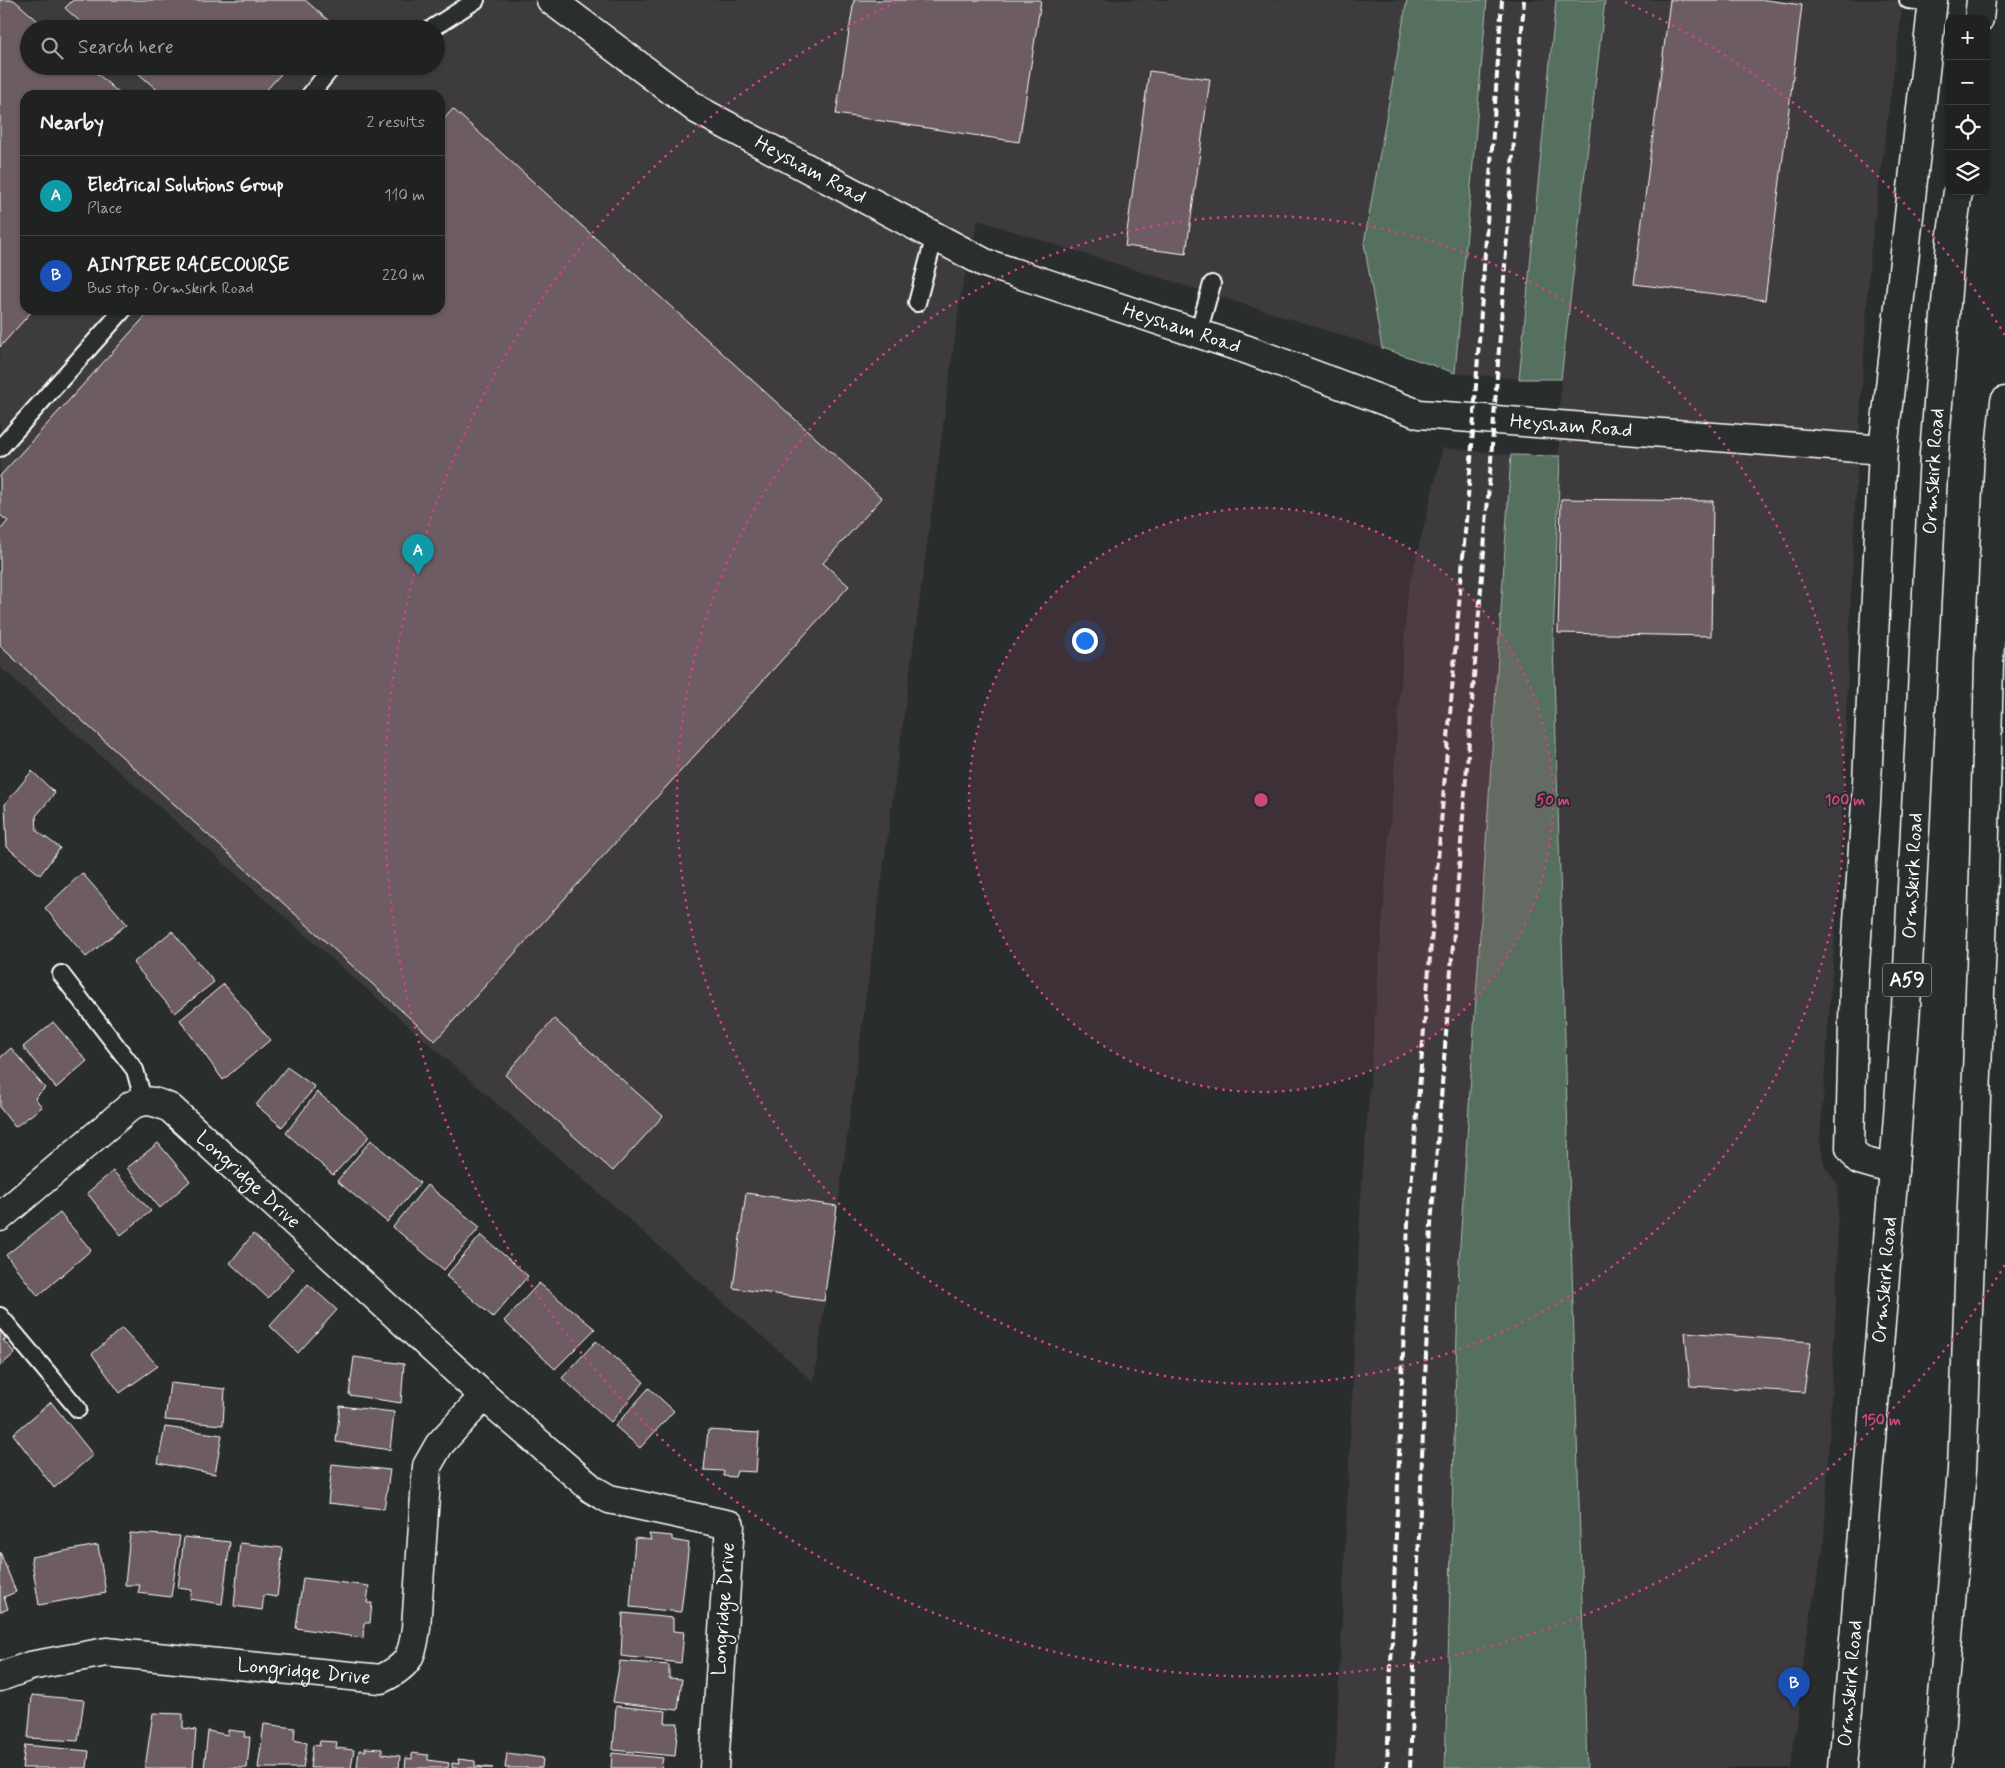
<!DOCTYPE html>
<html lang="en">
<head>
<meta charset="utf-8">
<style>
	:root { --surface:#202222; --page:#282a2a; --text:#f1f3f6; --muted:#a2a4a5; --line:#3d3f40; --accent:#8bbbb9 }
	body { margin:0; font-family:Mynerve,sans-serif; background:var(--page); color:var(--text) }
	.controls { position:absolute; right:15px; top:15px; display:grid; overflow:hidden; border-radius:10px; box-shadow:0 1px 4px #0004 }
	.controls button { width:45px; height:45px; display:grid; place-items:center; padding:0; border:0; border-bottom:1px solid var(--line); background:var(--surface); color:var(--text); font:25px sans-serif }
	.you { position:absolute; left:1084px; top:640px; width:18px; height:18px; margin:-12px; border:4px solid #fff; border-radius:50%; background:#1a73e8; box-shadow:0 0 0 8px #1a73e833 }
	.badge { display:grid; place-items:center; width:32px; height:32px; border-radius:50%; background:var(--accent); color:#fff; font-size:16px; font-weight:700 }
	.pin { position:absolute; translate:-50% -41px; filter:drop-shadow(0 1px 2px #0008) }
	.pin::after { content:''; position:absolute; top:26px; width:18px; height:15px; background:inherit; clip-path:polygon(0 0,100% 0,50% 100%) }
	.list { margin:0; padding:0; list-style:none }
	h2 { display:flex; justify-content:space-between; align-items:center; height:65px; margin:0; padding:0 20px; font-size:21px }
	h2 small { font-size:16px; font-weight:400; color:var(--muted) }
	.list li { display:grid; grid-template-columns:32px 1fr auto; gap:15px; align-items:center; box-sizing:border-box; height:80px; padding:0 20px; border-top:1px solid var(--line) }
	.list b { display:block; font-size:19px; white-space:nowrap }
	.list p { margin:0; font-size:16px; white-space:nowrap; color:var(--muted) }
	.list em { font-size:16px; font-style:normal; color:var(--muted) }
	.icon { flex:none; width:28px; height:28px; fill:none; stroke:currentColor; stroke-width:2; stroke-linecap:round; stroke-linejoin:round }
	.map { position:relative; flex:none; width:2005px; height:1768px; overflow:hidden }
	.search { position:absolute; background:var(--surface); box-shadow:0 1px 4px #0004; left:20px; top:20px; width:425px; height:55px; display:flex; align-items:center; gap:12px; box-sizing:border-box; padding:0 18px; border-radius:28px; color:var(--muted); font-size:19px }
	.panel { position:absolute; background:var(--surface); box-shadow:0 1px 4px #0004; left:20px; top:90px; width:425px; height:225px; border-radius:15px }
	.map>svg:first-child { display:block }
	.built { fill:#3e3b3e; fill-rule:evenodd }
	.green { fill:#56705e; stroke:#aab8ae }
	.building { fill:#6d5c64; stroke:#fff }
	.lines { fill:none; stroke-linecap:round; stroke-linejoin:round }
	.lane-casing { stroke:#fff; stroke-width:20 }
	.street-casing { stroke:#fff; stroke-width:31 }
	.highway-casing { stroke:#fff; stroke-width:31 }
	.lane { stroke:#2a2d2e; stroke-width:16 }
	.street { stroke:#2a2d2e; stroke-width:28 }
	.highway { stroke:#2a2d2e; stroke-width:28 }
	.rail { stroke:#fff; stroke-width:4; stroke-dasharray:8 4; stroke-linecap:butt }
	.ring { fill:none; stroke:#ce467c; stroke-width:2.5; stroke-dasharray:2.5 5 }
	.labels { text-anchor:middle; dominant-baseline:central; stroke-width:4; stroke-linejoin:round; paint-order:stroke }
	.shield { fill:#2a2d2e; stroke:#bfc0c0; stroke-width:1 }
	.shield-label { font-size:19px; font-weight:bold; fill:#fff }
	.street-label { font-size:20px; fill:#fff; stroke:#2a2d2e }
	.centre { fill:#ce467c; stroke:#2a2d2e; stroke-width:2.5 }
	.ring-label { font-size:15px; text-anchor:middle; font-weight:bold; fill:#ce467c; stroke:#2a2d2e; stroke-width:4; stroke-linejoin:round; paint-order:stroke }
</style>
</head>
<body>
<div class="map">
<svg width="2005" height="1768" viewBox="0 0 2005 1768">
	<rect width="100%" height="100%" fill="#2a2d2e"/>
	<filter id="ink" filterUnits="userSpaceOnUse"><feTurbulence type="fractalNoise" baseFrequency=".02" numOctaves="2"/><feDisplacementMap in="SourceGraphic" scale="10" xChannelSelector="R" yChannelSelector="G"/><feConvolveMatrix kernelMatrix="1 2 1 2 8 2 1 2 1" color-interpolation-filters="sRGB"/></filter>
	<g filter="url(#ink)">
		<path class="built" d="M0,0h1407l-43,243 18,105 -404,-128 -17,72 -147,1090 -814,-715zM29,29h407v37h-407zM25,95h415v215h-415z
			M1487,0h69l-37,379 -64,-6z
			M1605,0h298l-33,255 -15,247 -15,360 -20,277 4,26 14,20 -2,117 -12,240 -18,97 -15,129h-204l-34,-1127 8,-262z
			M1443,448l68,7 -52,806 -15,507h-110l2,-15 25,-555 47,-607z"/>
		<path class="green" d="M1407,0h80l-32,373 -73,-25 -18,-105z
			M1556,0h49l-44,379h-42z
			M1511,455l49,1 -7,185 34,1127h-142l14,-507z"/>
		<path class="building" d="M0,0h14l33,29h-18v37h60l32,29h-96v215h8l-33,37z
			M73,0h232l24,21 -7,8h-234l-23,-21z
			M854,0h187l-22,142 -183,-28z
			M1670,0h96l36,5 -37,295 -131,-16z
			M130,66h158l-26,29h-99z
			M1149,71l61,8 -24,175 -61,-8z
			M453,109l429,389 -59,65 26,23 -414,455 -435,-395v-116l8,-9 -8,-6v-39l151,-166h289v-187z
			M1561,499l152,2 -2,135 -153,-3z
			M32,771l23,22 -19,23 1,15 23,17 -20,27 -33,-28 -2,-43z
			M82,873l45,51 -41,33 -41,-49z
			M172,931l42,51 -39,31 -42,-50z
			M224,984l46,56 -47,40 -43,-60z
			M554,1019l109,97 -50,55 -108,-96z
			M53,1022l34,39 -31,27 -33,-41z
			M11,1048l34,40 -10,10 7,9 -27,20 -15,-19v-50z
			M287,1067l28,20 -33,40 -26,-22z
			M317,1092l53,44 -37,39 -47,-42z
			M371,1140l49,43 -33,39 -50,-41z
			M158,1143l32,38 -30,27 -33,-40z
			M113,1171l38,40 -30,24 -34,-42z
			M427,1185l53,42 -36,43 -51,-43z
			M746,1193l91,13 -13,95 -91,-13z
			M60,1213l31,37 -53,46 -32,-41z
			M253,1234l40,35 -25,29 -38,-35z
			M481,1235l47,41 -35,41 -47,-41z
			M539,1283l56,46 -40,40 -51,-48z
			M308,1284l29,26 -39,43 -28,-27z
			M122,1328l36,38 -38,27 -28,-39z
			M0,1329l6,10 -3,1 12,13 -15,13z
			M1685,1332l126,10 -7,50 -114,-6z
			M596,1341l48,41 -33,40 -49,-44z
			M354,1357l50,7 -3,39 -52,-8z
			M170,1383l55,6 -2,36 -58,-5z
			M649,1388l25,23 -34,37 -25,-22z
			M51,1402l42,53 -39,33 -41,-54z
			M340,1406l54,6 -4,38 -54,-8z
			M165,1427l57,8 -7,39 -57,-11z
			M708,1430l51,3 -3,39 -19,-1 -2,6 -12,-1 1,-5 -20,-1z
			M332,1464l58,6 -6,39 -56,-6z
			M130,1533l50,3 -9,61 -33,-4 2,-8h-15z
			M649,1534l23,2v4l17,3 -8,69 -51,-5 5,-69 16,2z
			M184,1537l46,5 -8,62 -32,-5 2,-9 -14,-2z
			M240,1543l43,5 -6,49 -13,-2 -2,15 -28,-4z
			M98,1545l8,48 -67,12 -8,-48z
			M0,1552l16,40 -12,5 4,12 -8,3z
			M303,1578l66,8 -2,17h5l-2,20h-6l-1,15 -67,-10z
			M623,1613l50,5v13l11,1 -3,31 -60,-7z
			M620,1661l49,4v13l13,1 -4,31 -65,-8z
			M32,1695l52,5 -6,41 -50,-3z
			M616,1706l50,5 -1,12h13l-3,33 -62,-6z
			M153,1713l30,1v14l13,2 -3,38h-48z
			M264,1724l31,4 -1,12 13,3 -4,25h-45z
			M228,1730l17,2 -1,5h6l-3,31h-43l4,-37 20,4z
			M320,1741l17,1 -1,6 18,2 -3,18h-41l3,-23 6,1z
			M25,1745l64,6 -2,17h-65z
			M365,1748l17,1v5l18,2 -1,12h-42l2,-18 7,1z
			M412,1753l16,2v5l21,3 -1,5h-43l1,-10 6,1z
			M507,1753l36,5 -1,10h-37z
			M612,1753l51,5 -2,10h-50z
			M458,1759l17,2v5l18,2h-41v-5l7,1z"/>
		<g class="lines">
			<defs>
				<path id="lane" d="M1908,0l25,3
					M431,29l45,-29
					M310,95l23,-29
					M917,303l18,-68
					M1198,333l14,-49
					M0,448l123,-138
					M61,974l74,96 8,29
					M0,1316l78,93"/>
				<g id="street">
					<path id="s1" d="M551,0l147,110 287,153 263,87 171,64 464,36"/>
					<path d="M1894,1170l-35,-10 -9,-12 4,-167 12,-178 17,-353 50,-450"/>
					<path id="s2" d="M0,1217l132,-112c15,-7 24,-3 38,3l314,288 108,93 17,10 121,26 -16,243"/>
					<path id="s3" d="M0,1677l30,-11 76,-14 275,27c27,-13 31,-21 35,-51l11,-162 12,-21 45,-49"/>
				</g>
				<g id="highway">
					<path d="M1979,19l2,-19"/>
					<path id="s4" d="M1843,1768l51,-598 12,-163 28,-553 17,-213 7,-50"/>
					<path d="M1937,1768l25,-298 21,-557 6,-250 10,-203 6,-59"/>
				</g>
			</defs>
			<use href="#lane" class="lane-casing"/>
			<use href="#street" class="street-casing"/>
			<use href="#highway" class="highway-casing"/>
			<use href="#lane" class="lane"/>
			<use href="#street" class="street"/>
			<use href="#highway" class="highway"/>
			<path class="rail" d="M1387,1768l21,-545 63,-763 31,-460
				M1410,1768l21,-543 60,-765 33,-460"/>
		</g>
	</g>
	<circle cx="1261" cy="800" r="292" fill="#ce467c" fill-opacity=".12"/>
	<g class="ring">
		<circle cx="1261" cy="800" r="292"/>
		<circle cx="1261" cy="800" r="584"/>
		<path d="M2005 1265A877 877 0 1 1 897 2M1625 2A877 877 0 0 1 2005 335"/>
	</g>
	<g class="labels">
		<rect class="shield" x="1883" y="963.5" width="48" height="33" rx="4"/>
		<g class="shield-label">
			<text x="1907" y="980">A59</text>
		</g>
		<g class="street-label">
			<text stroke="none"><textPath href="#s1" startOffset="311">Heysham Road</textPath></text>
			<text stroke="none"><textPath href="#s1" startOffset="716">Heysham Road</textPath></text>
			<text stroke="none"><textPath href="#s1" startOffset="1121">Heysham Road</textPath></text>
			<text stroke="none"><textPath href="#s4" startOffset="1300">Ormskirk Road</textPath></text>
			<text stroke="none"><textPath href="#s4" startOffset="895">Ormskirk Road</textPath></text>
			<text stroke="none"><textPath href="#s2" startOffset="319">Longridge Drive</textPath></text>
			<text stroke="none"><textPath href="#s4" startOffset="490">Ormskirk Road</textPath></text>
			<text transform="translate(724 1609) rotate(-86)">Longridge Drive</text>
			<text stroke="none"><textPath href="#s3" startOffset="308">Longridge Drive</textPath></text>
			<text stroke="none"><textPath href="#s4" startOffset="85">Ormskirk Road</textPath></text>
		</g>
	</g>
	<circle cx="1261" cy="800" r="8" class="centre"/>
	<g class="ring-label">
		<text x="1553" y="805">50 m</text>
		<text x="1845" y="805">100 m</text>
		<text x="1881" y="1425">150 m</text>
	</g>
</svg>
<div class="controls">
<button>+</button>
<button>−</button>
<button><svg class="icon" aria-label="locate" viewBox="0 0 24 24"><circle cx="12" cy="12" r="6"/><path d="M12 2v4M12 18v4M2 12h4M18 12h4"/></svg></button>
<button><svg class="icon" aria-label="layers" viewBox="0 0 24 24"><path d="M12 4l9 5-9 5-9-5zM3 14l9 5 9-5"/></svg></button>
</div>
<div class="you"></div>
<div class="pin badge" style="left:418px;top:575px;background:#0f9aa8">A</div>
<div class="pin badge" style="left:1794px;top:1708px;background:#1a4fb4">B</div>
<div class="search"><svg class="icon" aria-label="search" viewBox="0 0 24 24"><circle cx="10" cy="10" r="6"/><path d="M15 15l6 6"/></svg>Search here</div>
<section class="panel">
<h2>Nearby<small>2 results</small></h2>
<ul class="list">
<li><span class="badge" style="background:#0f9aa8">A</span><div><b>Electrical Solutions Group</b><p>Place</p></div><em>110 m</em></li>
<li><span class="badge" style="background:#1a4fb4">B</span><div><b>AINTREE RACECOURSE</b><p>Bus stop · Ormskirk Road</p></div><em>220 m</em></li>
</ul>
</section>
</div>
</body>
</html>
